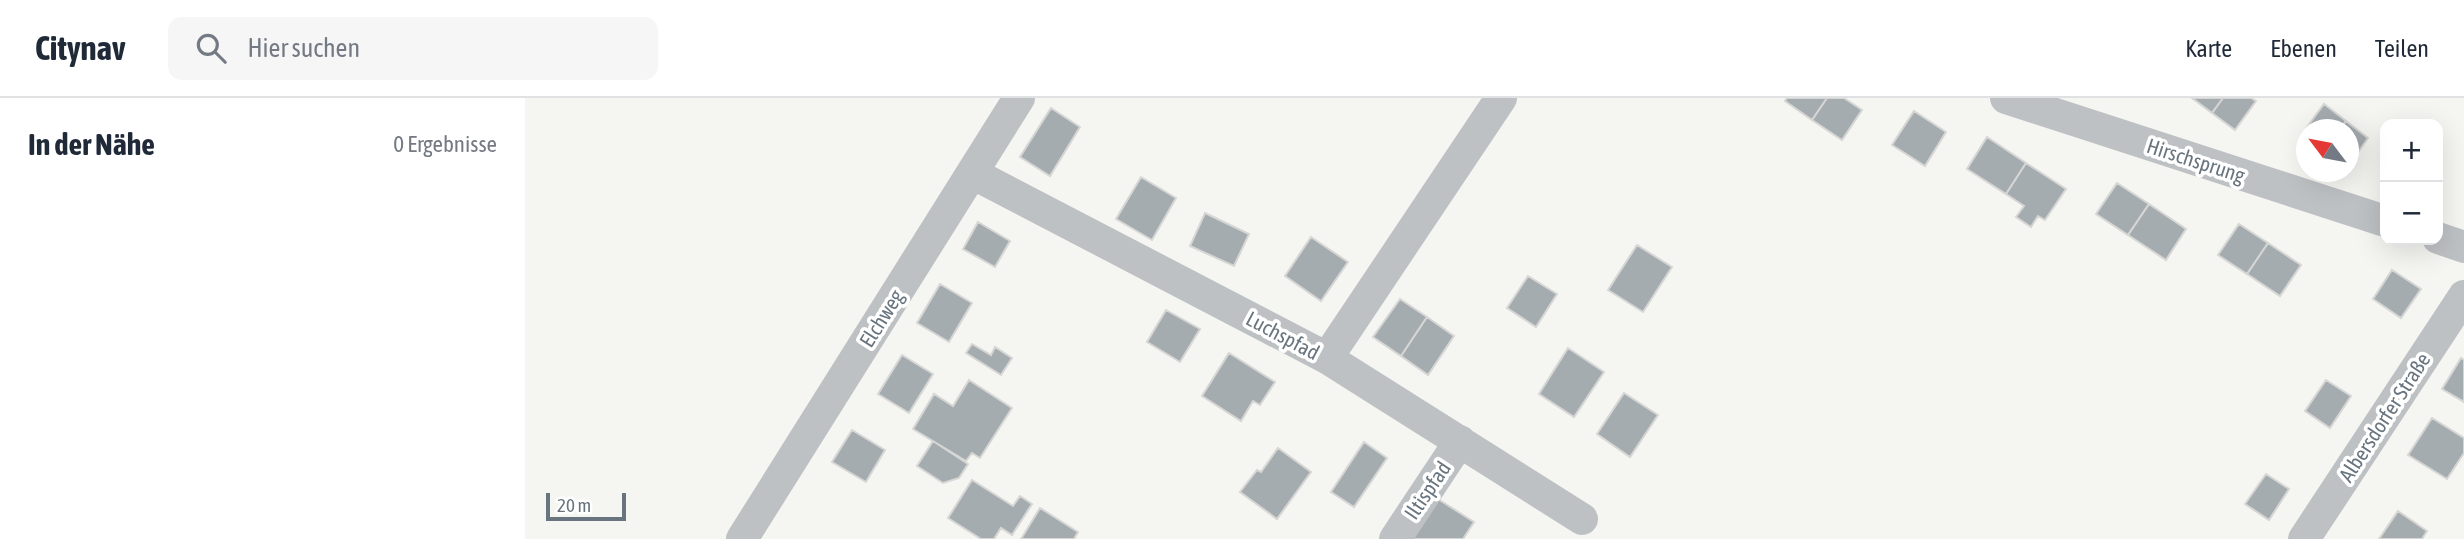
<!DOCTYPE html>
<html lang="de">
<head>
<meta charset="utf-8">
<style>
	:root { --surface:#fff; --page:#f6f6f7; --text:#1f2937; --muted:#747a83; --line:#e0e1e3 }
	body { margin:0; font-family:"Asap Condensed",sans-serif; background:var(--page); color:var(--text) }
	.controls { position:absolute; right:21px; top:21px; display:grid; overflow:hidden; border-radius:14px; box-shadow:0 7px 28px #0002 }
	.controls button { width:63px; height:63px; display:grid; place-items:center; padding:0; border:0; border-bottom:2px solid var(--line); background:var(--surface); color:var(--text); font:35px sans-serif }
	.compass { position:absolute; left:1771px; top:21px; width:63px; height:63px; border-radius:50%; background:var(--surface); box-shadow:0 7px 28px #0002; rotate:302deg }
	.scale { position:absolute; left:21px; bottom:18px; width:80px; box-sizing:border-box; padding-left:7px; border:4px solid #68757f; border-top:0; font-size:19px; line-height:24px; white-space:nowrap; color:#68757f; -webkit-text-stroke:5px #fff; paint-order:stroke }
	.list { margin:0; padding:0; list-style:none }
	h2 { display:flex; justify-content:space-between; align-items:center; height:91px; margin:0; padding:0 28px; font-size:30px }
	h2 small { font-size:23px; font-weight:400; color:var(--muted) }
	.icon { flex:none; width:38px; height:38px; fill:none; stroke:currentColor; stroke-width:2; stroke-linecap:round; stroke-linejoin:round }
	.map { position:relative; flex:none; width:1939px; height:441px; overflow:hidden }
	header { display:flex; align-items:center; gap:42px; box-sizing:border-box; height:98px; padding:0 35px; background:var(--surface); border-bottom:2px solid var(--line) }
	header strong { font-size:33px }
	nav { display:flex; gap:38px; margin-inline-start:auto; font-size:24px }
	.search { width:490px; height:63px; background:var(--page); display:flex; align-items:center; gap:18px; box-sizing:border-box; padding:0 24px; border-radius:14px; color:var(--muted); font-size:26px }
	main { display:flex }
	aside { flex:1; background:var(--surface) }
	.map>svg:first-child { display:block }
	.building { fill:#a5acb0; stroke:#d6d6d5; stroke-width:2 }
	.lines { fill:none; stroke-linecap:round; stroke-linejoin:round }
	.minor { stroke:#bdc1c3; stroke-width:32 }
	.labels { text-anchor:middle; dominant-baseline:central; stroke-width:7; stroke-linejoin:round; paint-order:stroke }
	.street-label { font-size:21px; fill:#68757f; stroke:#fff }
</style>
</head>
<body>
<header>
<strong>Citynav</strong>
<div class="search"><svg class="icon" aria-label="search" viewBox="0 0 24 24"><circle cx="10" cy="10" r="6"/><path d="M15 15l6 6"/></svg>Hier suchen</div>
<nav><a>Karte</a><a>Ebenen</a><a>Teilen</a></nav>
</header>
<main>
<aside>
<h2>In der Nähe<small>0 Ergebnisse</small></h2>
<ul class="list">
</ul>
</aside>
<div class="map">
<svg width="1939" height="441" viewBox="0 0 1939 441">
	<rect width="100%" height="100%" fill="#f5f5f2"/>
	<path class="building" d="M1262,0h40l-15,22 -27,-19z
		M1302,0h17l18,12 -20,30 -30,-20z
		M1667,0h31l-11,15z
		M1698,0h28l5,3 -21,29 -23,-17z
		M1799,6l22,17 -7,9h-32v7l-5,-3z
		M526,10l29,19 -30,49 -30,-19z
		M1389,13l32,21 -21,34 -33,-21z
		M1821,23l22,17 -19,27v-35h-10z
		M1462,39l39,26 -20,31 -39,-25z
		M1501,65l40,26 -21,31 -7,-4 -7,11 -15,-10 8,-11 -18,-12z
		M616,79l35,21 -24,42 -36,-21z
		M1592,85l32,21 -21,31 -32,-21z
		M1624,106l37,25 -20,31 -38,-25z
		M680,115l44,21 -15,32 -44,-20z
		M453,124l32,19 -15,26 -32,-18z
		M1714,126l29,19 -21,31 -29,-19z
		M786,139l37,25 -27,39 -36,-25z
		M1743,145l33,22 -21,31 -33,-22z
		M1112,147l35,22 -29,45 -35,-22z
		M1867,172l29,19 -20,29 -28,-19z
		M1003,178l29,18 -21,33 -29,-19z
		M415,186l32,19 -23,39 -32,-19z
		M875,201l27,18 -26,39 -28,-19z
		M641,212l34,19 -20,33 -33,-20z
		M902,219l27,19 -26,39 -27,-19z
		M447,246l19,11 4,-8 17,11 -11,17 -35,-22z
		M1043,250l36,24 -30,45 -35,-23z
		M704,255l46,29 -15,23 -7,-4 -12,20 -39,-25z
		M377,257l31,19 -24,39 -31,-19z
		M1936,260l3,2v42l-22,-13z
		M444,282l43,28 -32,50 -8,-5 -6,8 -53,-32 21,-35 19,12z
		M1801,282l25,16 -21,32 -25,-17z
		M1099,295l34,22 -28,42 -33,-23z
		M1907,320l32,20v15l-17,26 -39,-24z
		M327,332l33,20 -19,32 -34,-20z
		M408,343l35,23 -9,14 -16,5 -26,-17z
		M839,344l23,16 -33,49 -23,-15z
		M753,350l33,24 -34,47 -37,-27 17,-22 4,2z
		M1741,376l23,15 -20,31 -24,-16z
		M447,382l41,26 7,-10 12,8 -20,31 -11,-7 -7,11h-13l-33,-21z
		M913,401l36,23 -11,17h-56z
		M515,410l38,24 -4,7h-53z
		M1873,413l29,20 -5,8h-43z"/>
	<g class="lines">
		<path class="minor" d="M1481,0l379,123
			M447,75l355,185 255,161
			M1913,140l26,9
			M802,260l174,-260
			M217,441l277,-441
			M870,441l65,-98
			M1779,441l160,-243"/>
	</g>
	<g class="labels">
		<g class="street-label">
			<text transform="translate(1671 62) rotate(18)">Hirschsprung</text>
			<text transform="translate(356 220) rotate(-58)">Elchweg</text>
			<text transform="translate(758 237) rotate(28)">Luchspfad</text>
			<text transform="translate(1859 319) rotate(-57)">Albersdorfer Straße</text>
			<text transform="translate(902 392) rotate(-56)">Iltispfad</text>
		</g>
	</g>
</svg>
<div class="controls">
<button>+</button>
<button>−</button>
</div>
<svg class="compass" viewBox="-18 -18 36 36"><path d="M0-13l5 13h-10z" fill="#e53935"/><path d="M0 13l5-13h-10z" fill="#747a83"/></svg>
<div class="scale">20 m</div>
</div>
</main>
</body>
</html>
